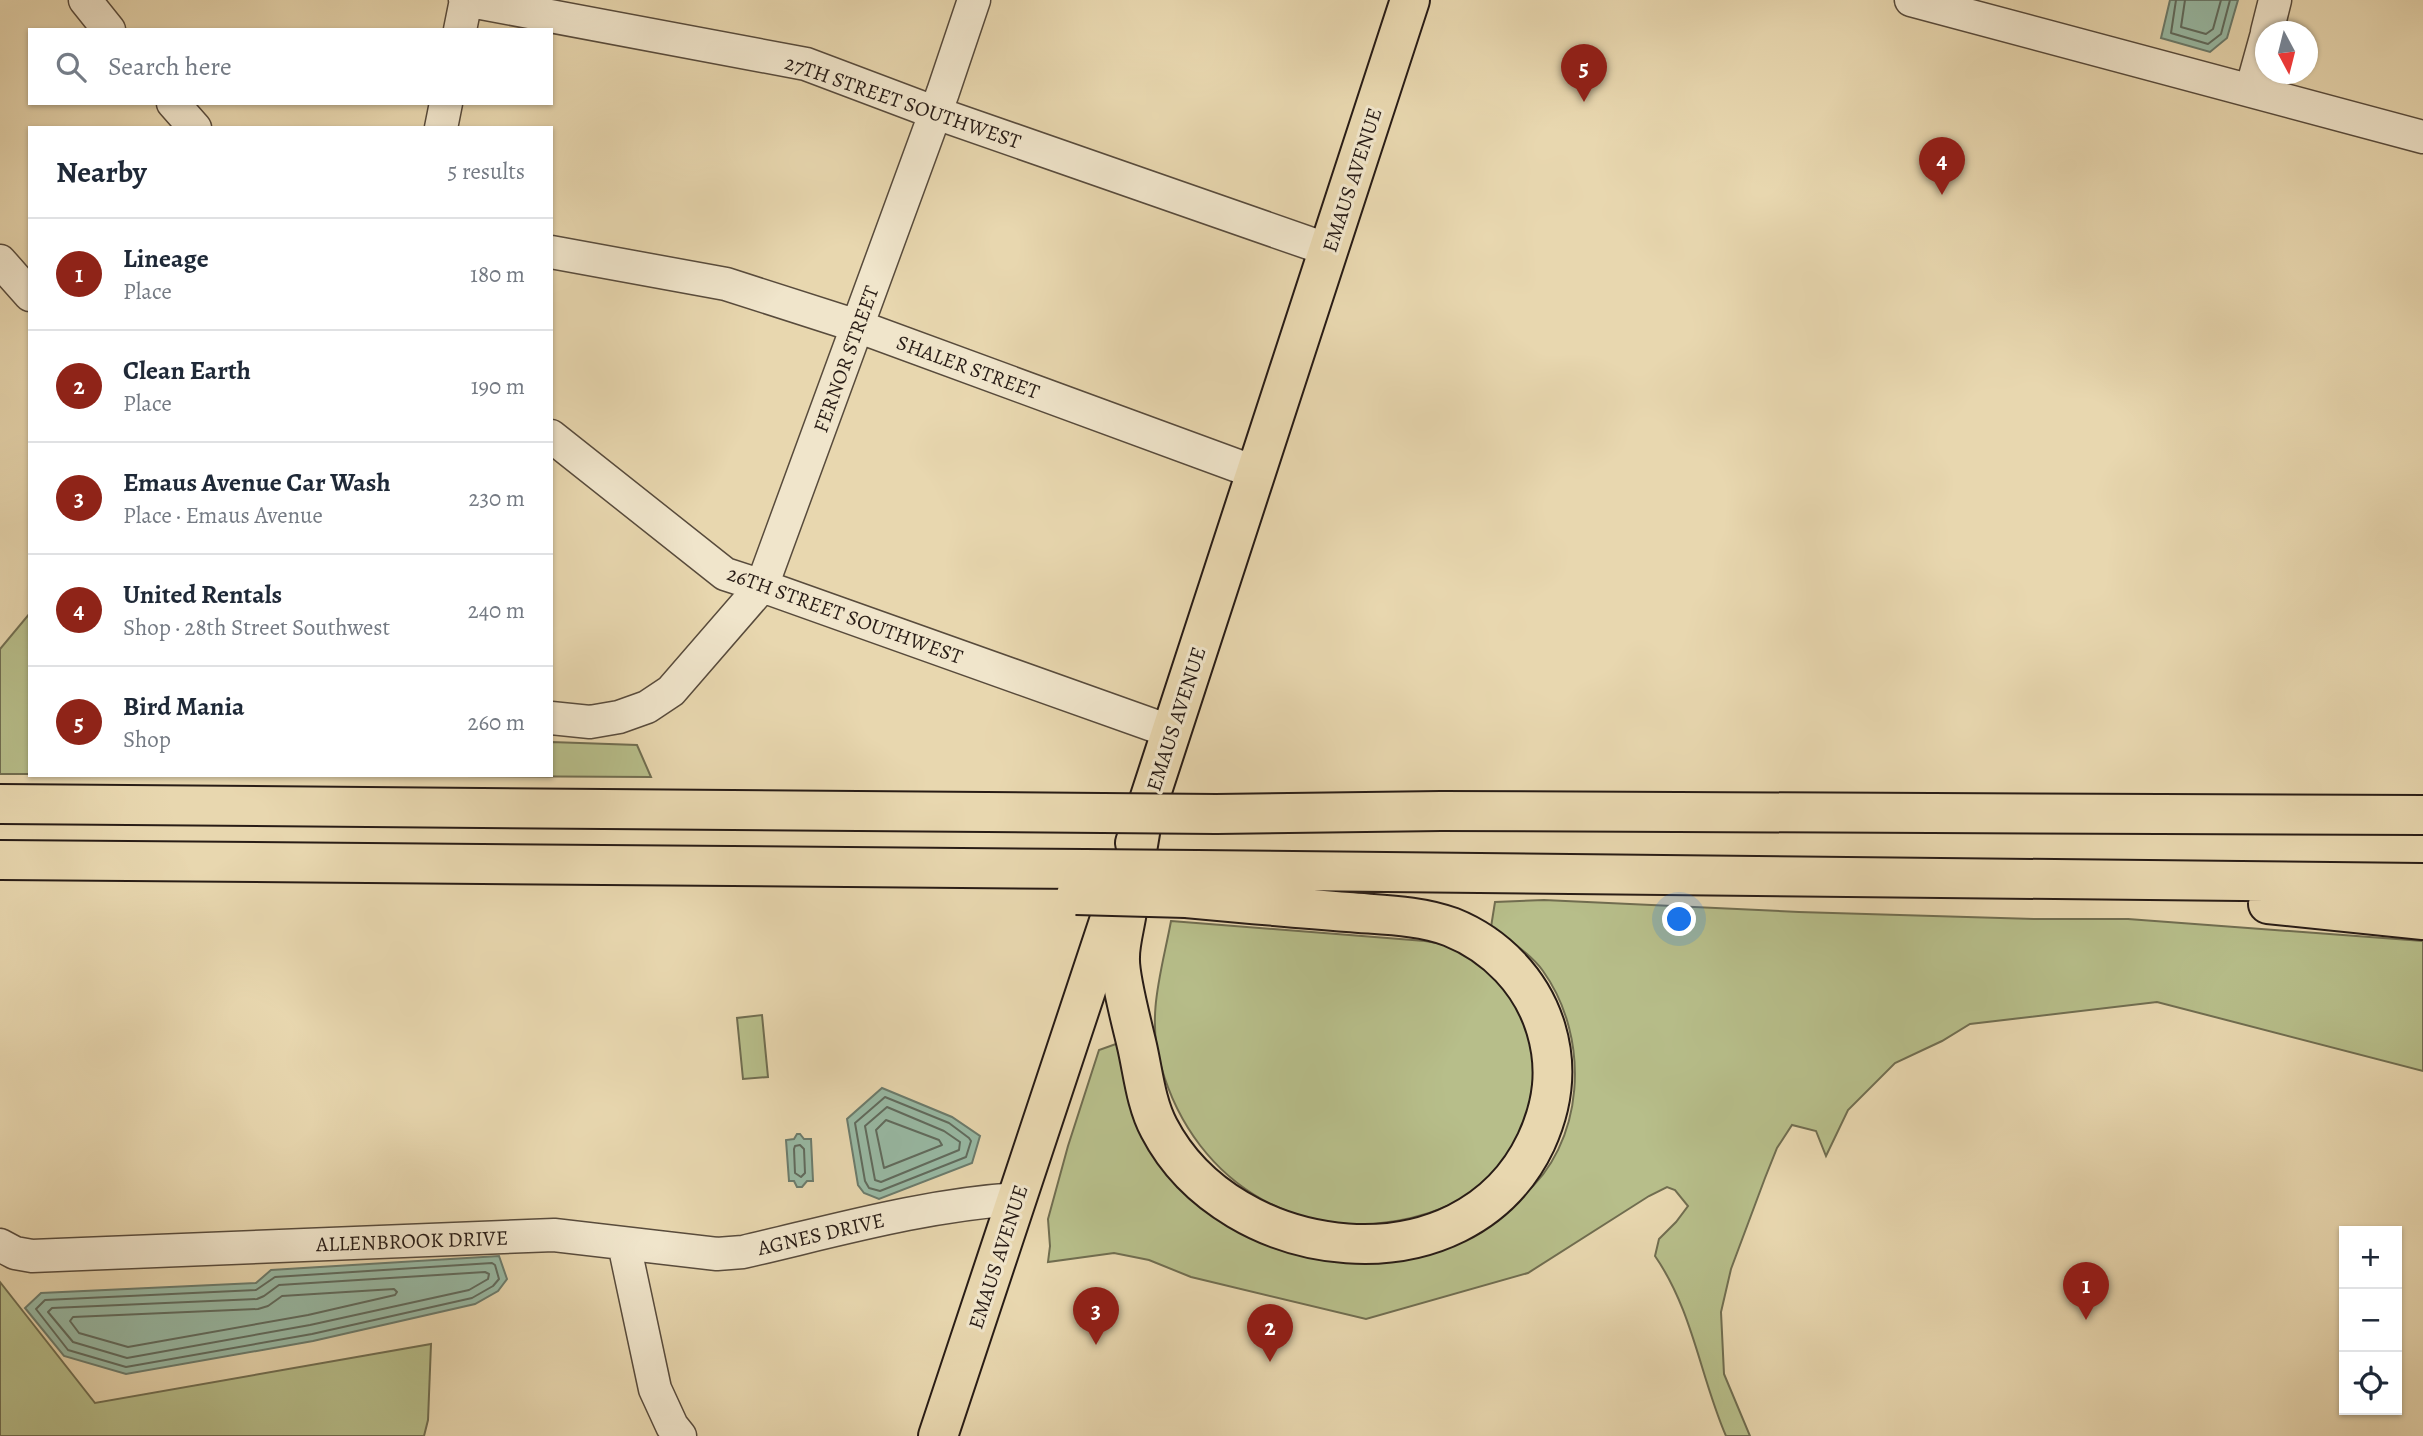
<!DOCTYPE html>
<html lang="en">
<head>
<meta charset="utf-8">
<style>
	:root { --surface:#fff; --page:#f6f6f7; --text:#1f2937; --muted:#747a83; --line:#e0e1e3; --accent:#8f2418 }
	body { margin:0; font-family:Alegreya,serif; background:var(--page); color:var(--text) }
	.controls { position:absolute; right:21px; bottom:21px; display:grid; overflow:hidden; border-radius:0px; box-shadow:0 2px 5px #0004 }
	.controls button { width:63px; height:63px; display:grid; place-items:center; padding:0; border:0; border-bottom:2px solid var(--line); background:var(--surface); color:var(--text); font:35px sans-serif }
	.compass { position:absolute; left:2255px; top:21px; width:63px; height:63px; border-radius:50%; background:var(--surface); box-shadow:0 2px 5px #0004; rotate:173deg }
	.you { position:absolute; left:1680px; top:920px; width:24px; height:24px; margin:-18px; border:5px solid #fff; border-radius:50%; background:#1a73e8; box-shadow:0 0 0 10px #1a73e833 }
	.badge { display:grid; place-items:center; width:46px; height:46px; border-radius:50%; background:var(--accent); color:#fff; font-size:23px; font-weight:700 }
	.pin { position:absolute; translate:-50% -58px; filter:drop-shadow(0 2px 4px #0008) }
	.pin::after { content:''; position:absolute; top:37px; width:24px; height:21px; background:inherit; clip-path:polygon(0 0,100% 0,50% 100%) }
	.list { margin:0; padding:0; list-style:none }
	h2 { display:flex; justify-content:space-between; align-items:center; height:91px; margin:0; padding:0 28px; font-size:30px }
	h2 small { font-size:23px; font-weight:400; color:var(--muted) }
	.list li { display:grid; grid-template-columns:46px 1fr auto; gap:21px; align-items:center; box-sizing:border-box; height:112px; padding:0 28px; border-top:2px solid var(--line) }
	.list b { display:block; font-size:26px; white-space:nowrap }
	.list p { margin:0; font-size:23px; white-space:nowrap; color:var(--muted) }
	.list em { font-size:23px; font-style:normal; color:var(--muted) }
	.icon { flex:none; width:38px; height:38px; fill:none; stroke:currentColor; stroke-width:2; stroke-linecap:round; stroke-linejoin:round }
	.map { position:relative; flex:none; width:2423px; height:1436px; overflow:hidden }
	.search { position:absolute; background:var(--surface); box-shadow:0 2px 5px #0004; left:28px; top:28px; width:525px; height:77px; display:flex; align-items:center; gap:18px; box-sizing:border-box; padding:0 24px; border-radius:0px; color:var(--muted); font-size:26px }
	.panel { position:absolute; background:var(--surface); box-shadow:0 2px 5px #0004; left:28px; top:126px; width:525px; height:651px; border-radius:0px }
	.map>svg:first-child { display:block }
	.green { fill:#b7be8a; stroke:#706d50; stroke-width:2 }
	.water { fill:#98baa5; stroke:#6b7b6c; stroke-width:2 }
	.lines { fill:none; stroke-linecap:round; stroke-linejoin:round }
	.shore { stroke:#606b5e; stroke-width:2 }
	.minor-casing { stroke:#584b3c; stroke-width:35 }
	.major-casing { stroke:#281c16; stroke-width:42 }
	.highway-casing { stroke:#281c16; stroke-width:42 }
	.minor { stroke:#f0e5cb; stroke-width:32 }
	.major { stroke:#e8d7af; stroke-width:38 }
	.highway { stroke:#e8d7af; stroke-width:38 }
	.highway-bridge-casing { stroke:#281c16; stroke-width:42; stroke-linecap:butt }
	.highway-bridge { stroke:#e8d7af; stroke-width:38 }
	.labels { text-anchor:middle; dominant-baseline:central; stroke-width:6; stroke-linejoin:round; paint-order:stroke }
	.street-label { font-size:21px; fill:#281c16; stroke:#f0e5cb }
</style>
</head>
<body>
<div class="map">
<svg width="2423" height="1436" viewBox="0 0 2423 1436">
	<rect width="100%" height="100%" fill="#e8d7af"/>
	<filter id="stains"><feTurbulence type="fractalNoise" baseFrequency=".00286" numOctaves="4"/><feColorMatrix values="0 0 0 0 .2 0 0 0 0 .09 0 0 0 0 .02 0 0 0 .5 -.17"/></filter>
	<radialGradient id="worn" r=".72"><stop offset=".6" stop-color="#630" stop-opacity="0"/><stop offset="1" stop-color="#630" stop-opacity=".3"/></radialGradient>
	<path class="green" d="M30,613v161h-30v-125z
		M551,742l86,3 14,32 -377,-2h277z
		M1544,900l255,12 236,7h93l295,22v130l-266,-69 -187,22 -28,17 -47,22 -47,47 -22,46 -10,-25 -24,-6 -15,23 -12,30 -34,91 -10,43 3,62 26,62h-24c-26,-60 -33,-125 -71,-180l4,-17 17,-17 12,-16 -13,-16 -8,-3 -18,9 -121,77 -162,46 -175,-42 -42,-17 -35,-7 -66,9 2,-16 -2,-27 20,-73 31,-96 17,-6 1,-11 15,45 146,163c56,-6 113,-13 169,-20 13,-1 41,-1 53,-6 7,-4 14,-12 20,-17 66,-53 71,-160 23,-227 -13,-18 -35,-31 -52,-44l4,-25z
		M1171,921l254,20 24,4 59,34 38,91c-10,24 -20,49 -30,74 -3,7 -5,18 -10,24 -18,19 -53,37 -77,45 -121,39 -234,-26 -268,-147 -15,-50 1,-96 10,-145z
		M762,1015l6,62 -25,2 -6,-61z
		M0,1282l95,121 336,-59 -3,76 -4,16h-424z"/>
	<path class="water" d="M2170,0h68l-11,38 -17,14 -49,-14z
		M882,1088l70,29 28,19 -8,27 -93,36 -15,-6 -6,-8 -11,-66z
		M797,1134h3l4,5h7l2,42h-6l-5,6h-5l-3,-6h-5l-3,-41 8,-1z
		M499,1256l8,23 -9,12 -23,13 -162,37 -187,33 -62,-18 -39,-48 16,-15 215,-10 15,-13z"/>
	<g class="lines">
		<path class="shore" d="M2176,0l-5,33 37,11 13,-10 9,-34
			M2185,0l-4,27 25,7 7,-5 8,-29
			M885,1097l64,26 20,15 2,3 -5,16 -86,34 -11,-3 -4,-7 -10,-58z
			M887,1107l57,24 16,11 -1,8 -78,32 -6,-2 -10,-54z
			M886,1120l53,20 3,5 -58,23 -8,-38z
			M800,1145l4,4 1,24 -4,4 -6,-4 -1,-24 1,-3z
			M492,1263l3,2 4,14 -6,7 -21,12 -160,36 -186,33 -58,-17 -32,-41 9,-9 211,-10 19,-13z
			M485,1272l4,2 -1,5 -19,11 -159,35 -183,33 -54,-16 -25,-30 4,-4 205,-9 7,-3 15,-11z
			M394,1289l3,3 -2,3 -87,20 -180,32 -49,-14 -9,-12 3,-4 185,-8 10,-3 14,-10z"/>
		<defs>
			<path id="minor" d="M85,0l24,30
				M465,0l341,64 130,49 393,137
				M1911,0l512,137
				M460,30l6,-30
				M2267,32l8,-32
				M2251,91l15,-54
				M173,103l22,25
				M441,128l5,-25
				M551,252l175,32 131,42 400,147
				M0,261l30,34
				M551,436l174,138 37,12 410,146
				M551,718l39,4 29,-5 28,-10 24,-16 91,-105 181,-494 31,-92
				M624,1244l31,145 17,37 8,10
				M0,1245l15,8 17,3 522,-21 163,19 26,-2c91,-21 181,-47 274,-53"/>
			<path id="major" d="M1135,843l275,-843
				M938,1436l179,-539"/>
			<path id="highway" d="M0,804l1103,9
				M1216,814l225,-3 982,4
				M1142,821c-5,30 -10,60 -15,90 -2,15 -7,31 -7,46 -1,20 12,67 17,89 6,26 9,58 22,82 71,137 305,166 377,14 17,-37 22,-73 10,-113 -14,-47 -50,-84 -95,-102 -32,-12 -69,-12 -103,-15 -54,-4 -108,-9 -162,-14
				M0,860l1085,9
				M1196,870l1227,13
				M2268,904l155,16"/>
		</defs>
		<use href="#minor" class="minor-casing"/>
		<use href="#major" class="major-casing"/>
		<use href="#highway" class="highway-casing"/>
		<use href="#minor" class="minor"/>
		<use href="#major" class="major"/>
		<use href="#highway" class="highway"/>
		<defs>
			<path id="highway-bridge" d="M1103,813l113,1
				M1085,869l111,1
				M1076,895l110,3"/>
		</defs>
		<use href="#highway-bridge" class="highway-bridge-casing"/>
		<use href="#highway-bridge" class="highway-bridge"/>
	</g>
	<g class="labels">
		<g class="street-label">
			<text transform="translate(903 102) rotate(19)">27TH STREET SOUTHWEST</text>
			<text transform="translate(1352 180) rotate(-72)">EMAUS AVENUE</text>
			<text transform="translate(846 359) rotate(-70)">FERNOR STREET</text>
			<text transform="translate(968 367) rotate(20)">SHALER STREET</text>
			<text transform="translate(845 615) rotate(20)">26TH STREET SOUTHWEST</text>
			<text transform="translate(1176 719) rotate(-72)">EMAUS AVENUE</text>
			<text transform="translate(821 1234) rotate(-13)">AGNES DRIVE</text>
			<text transform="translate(412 1241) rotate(-2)">ALLENBROOK DRIVE</text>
			<text transform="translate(998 1257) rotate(-72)">EMAUS AVENUE</text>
		</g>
	</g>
	<rect width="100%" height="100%" filter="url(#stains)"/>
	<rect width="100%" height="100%" fill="url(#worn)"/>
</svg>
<div class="controls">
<button>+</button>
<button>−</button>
<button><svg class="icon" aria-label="locate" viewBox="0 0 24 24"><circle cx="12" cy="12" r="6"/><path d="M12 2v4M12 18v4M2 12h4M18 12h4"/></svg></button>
</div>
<svg class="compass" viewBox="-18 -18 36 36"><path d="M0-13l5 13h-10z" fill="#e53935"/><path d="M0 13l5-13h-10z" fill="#747a83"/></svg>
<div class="you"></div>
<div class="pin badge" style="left:2086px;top:1320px">1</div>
<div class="pin badge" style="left:1270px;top:1362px">2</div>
<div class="pin badge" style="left:1096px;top:1345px">3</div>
<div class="pin badge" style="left:1942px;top:195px">4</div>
<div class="pin badge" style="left:1584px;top:102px">5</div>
<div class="search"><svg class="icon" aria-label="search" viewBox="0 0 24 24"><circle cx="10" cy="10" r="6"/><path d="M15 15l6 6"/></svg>Search here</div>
<section class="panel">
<h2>Nearby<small>5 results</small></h2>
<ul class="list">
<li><span class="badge">1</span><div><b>Lineage</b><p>Place</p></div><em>180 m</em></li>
<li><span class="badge">2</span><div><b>Clean Earth</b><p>Place</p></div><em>190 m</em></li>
<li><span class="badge">3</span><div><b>Emaus Avenue Car Wash</b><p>Place · Emaus Avenue</p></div><em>230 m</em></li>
<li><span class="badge">4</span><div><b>United Rentals</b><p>Shop · 28th Street Southwest</p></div><em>240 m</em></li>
<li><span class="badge">5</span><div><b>Bird Mania</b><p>Shop</p></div><em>260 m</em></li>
</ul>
</section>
</div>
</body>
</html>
